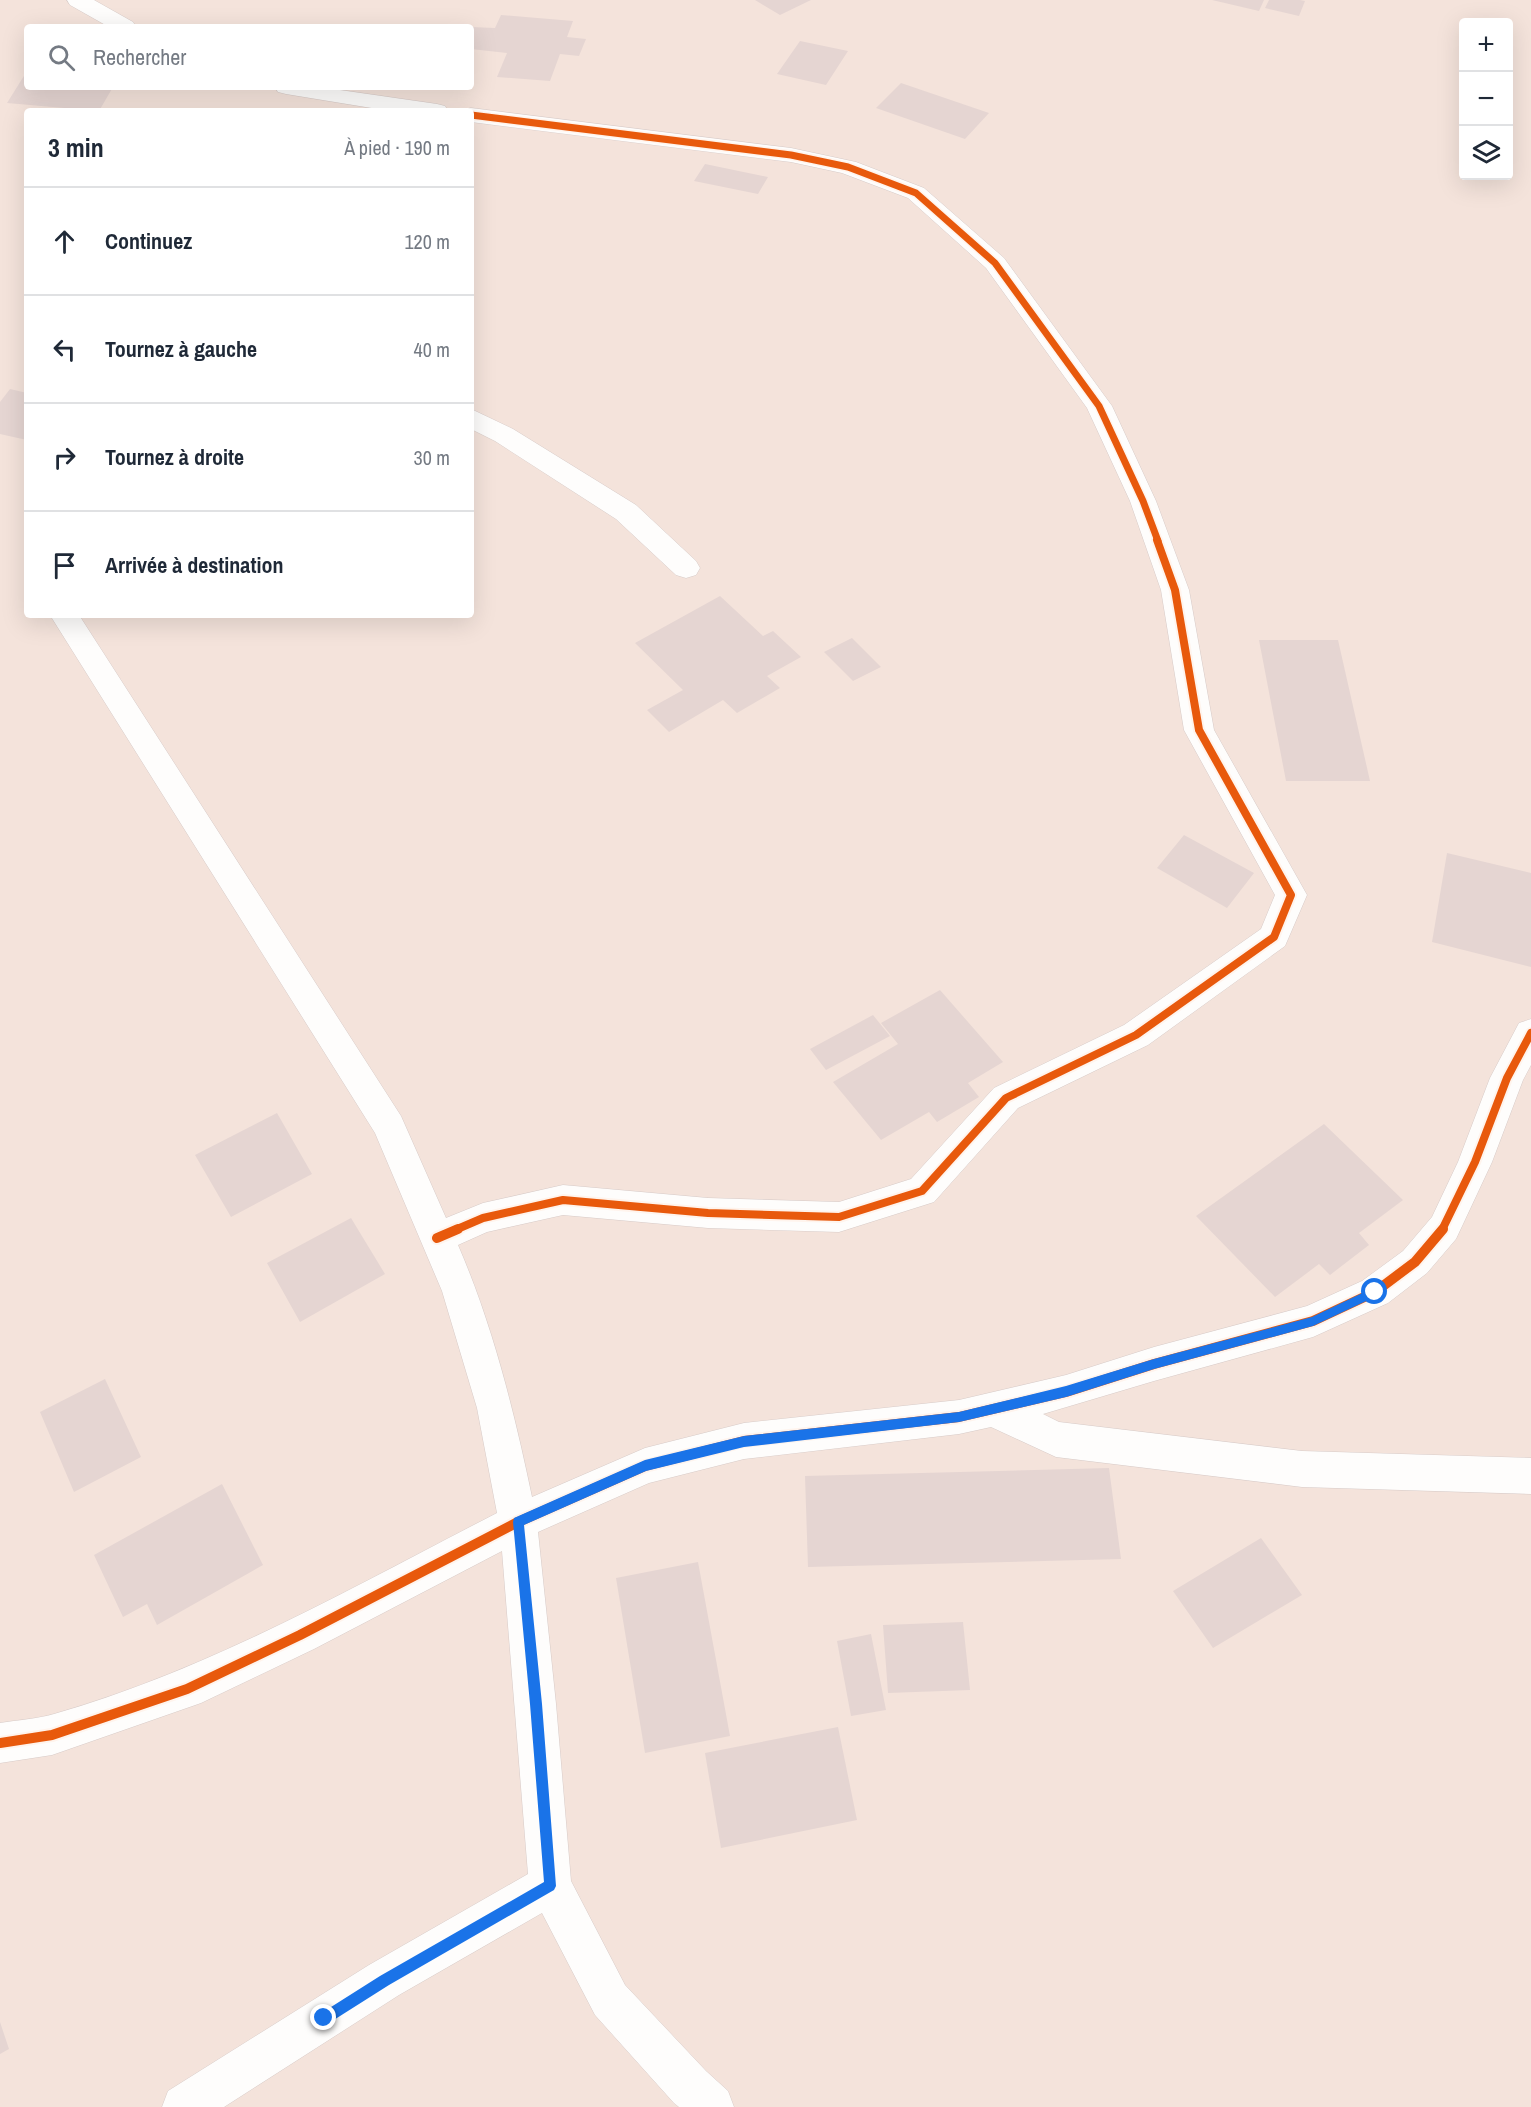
<!DOCTYPE html>
<html lang="fr">
<head>
<meta charset="utf-8">
<style>
	:root { --surface:#fff; --page:#f2f2f3; --text:#1f2937; --muted:#747a83; --line:#e0e1e3 }
	body { margin:0; font-family:"Archivo Narrow",sans-serif; background:var(--page); color:var(--text) }
	.controls { position:absolute; right:18px; top:18px; display:grid; overflow:hidden; border-radius:6px; box-shadow:0 6px 24px #0002 }
	.controls button { width:54px; height:54px; display:grid; place-items:center; padding:0; border:0; border-bottom:2px solid var(--line); background:var(--surface); color:var(--text); font:30px sans-serif }
	.stop { position:absolute; width:18px; height:18px; margin:-14px; border:4px solid #1a73e8; border-radius:50%; background:#fff }
	.stop.end { background:#1a73e8; border-color:#fff; box-shadow:0 2px 6px #0008 }
	.list { margin:0; padding:0; list-style:none }
	h2 { display:flex; justify-content:space-between; align-items:center; height:78px; margin:0; padding:0 24px; font-size:26px }
	h2 small { font-size:20px; font-weight:400; color:var(--muted) }
	.list li { display:grid; grid-template-columns:39px 1fr auto; gap:18px; align-items:center; box-sizing:border-box; height:108px; padding:0 24px; border-top:2px solid var(--line) }
	.list b { display:block; font-size:22px; white-space:nowrap }
	.list em { font-size:20px; font-style:normal; color:var(--muted) }
	.icon { flex:none; width:33px; height:33px; fill:none; stroke:currentColor; stroke-width:2; stroke-linecap:round; stroke-linejoin:round }
	.map { position:relative; flex:none; width:1531px; height:2107px; overflow:hidden }
	.search { position:absolute; background:var(--surface); box-shadow:0 6px 24px #0002; left:24px; top:24px; width:450px; height:66px; display:flex; align-items:center; gap:15px; box-sizing:border-box; padding:0 21px; border-radius:6px; color:var(--muted); font-size:22px }
	.panel { position:absolute; background:var(--surface); box-shadow:0 6px 24px #0002; left:24px; top:108px; width:450px; height:510px; border-radius:6px }
	.map>svg:first-child { display:block }
	.residential { fill:#f4e3db; fill-rule:evenodd }
	.building { fill:#e5d5d2 }
	.lines { fill:none; stroke-linecap:round; stroke-linejoin:round }
	.street-casing { stroke:#d7cbc8; stroke-width:1 }
	.street { fill:#fefdfc; fill-rule:evenodd }
	.cycleway-far2-casing { stroke:#fff4ed; stroke-width:10 }
	.cycleway-far1-casing { stroke:#fff4ed; stroke-width:12 }
	.cycleway-casing { stroke:#fff4ed; stroke-width:14 }
	.cycleway-far2 { stroke:#e8590c; stroke-width:7 }
	.cycleway-far1 { stroke:#e8590c; stroke-width:8 }
	.cycleway { stroke:#e8590c; stroke-width:10 }
	.route { fill:#1a73e8 }
</style>
</head>
<body>
<div class="map">
<svg width="1531" height="2107" viewBox="0 0 1531 2107">
	<rect width="100%" height="100%" fill="#f8efeb"/>
	<path class="residential" d="M0,0h1531v2107h-1531zM1464,22h44v154h-44zM27,27h444v60h-444zM27,111h444v504h-444z"/>
	<path class="building" d="M755,0h56l-31,15z
		M1212,0h52l-5,11z
		M1269,0h31l5,1 -6,15 -34,-8z
		M501,15l72,6 -6,16 19,2 -7,17 -19,-2 -10,27 -53,-4 10,-24 -36,-4v-22l24,1z
		M800,41l48,10 -22,34 -49,-11z
		M27,71v16h86l-14,24 -92,-8z
		M901,83l88,30 -24,26 -89,-31z
		M705,164l63,13 -10,17 -64,-13z
		M10,389l17,4v47l-27,-6v-32z
		M720,596l43,40 10,-5 28,26 -34,19 13,12 -43,25 -14,-13 -54,32 -22,-22 36,-20 -48,-47z
		M852,638l29,29 -28,14 -29,-29z
		M1259,640h79l32,141h-84z
		M1184,835l70,38 -27,35 -70,-40z
		M1447,853l84,20v94l-99,-25z
		M940,990l63,72 -35,21 11,14 -42,25 -8,-10 -48,28 -48,-58 65,-38 -17,-21z
		M873,1015l17,21 -64,34 -16,-21z
		M277,1113l35,61 -81,43 -36,-62z
		M1324,1124l79,76 -44,33 10,12 -39,30 -11,-11 -44,33 -79,-81z
		M351,1218l34,56 -85,48 -33,-59z
		M105,1379l36,78 -67,35 -34,-80z
		M1109,1468l12,91 -313,8 -3,-91z
		M222,1484l41,81 -106,60 -10,-21 -24,13 -29,-62z
		M1261,1538l41,57 -89,53 -40,-57z
		M698,1562l32,174 -85,17 -29,-175z
		M963,1622l7,68 -82,3 -5,-68z
		M871,1634l15,76 -35,6 -14,-75z
		M838,1727l19,93 -136,28 -16,-95z
		M0,2022l9,27 -9,5z"/>
	<g class="lines">
		<defs>
			<path id="street" d="M67,0h27l39,22 3,5h-27l-39,-22z
				M275,87h44l118,17 8,2 3,5h-58l-104,-17 -8,-2z
				M471,108l320,40 65,14 68,26 80,70 108,148 44,95 33,89 25,140 93,165 -22,51 -137,99 -130,63 -84,94 -95,30 -131,-4 -145,-13 -76,17 -29,13c35,81 56,166 74,252l113,-49 99,-25 215,-23 107,-25 88,-28 153,-41 55,-25 41,-30 29,-34 26,-55 32,-84 29,-55 12,-4v46l-8,15 -31,82 -36,77 -29,34 -39,30 -75,34 -159,44 -111,33 16,8 243,29 229,7v36l-229,-7 -246,-30 -65,-30 -32,7 -215,25 -95,24 -111,49 18,172 15,177 54,104 81,86 22,20 6,16h-55l-5,-4 -79,-88 -53,-102 -143,82 -175,112h-62l6,-16 201,-126 159,-91 -26,-323 -188,98 -113,54 -149,52 -52,8v-40c18,-3 37,-4 54,-9 157,-45 299,-127 443,-201l-20,-105 -35,-117 -67,-158 -325,-518h29l322,501 45,102 37,-15 80,-18 145,13 131,4 72,-23 83,-91 130,-63 137,-96 14,-34 -91,-165 -23,-140 -31,-89 -43,-93 -101,-140 -78,-70 -66,-25 -51,-11 -320,-40v-11h-9z
				M471,409l42,20 123,76 60,56 4,7 -4,7 -10,3 -10,-3 -60,-56 -121,-78 -24,-12z"/>
		</defs>
		<use href="#street" class="street-casing"/>
		<use href="#street" class="street"/>
		<defs>
			<path id="cycleway-far2" d="M471,115l320,40 57,12 68,26 79,70 104,143 44,95 15,40"/>
			<path id="cycleway-far1" d="M455,1230l28,-12 80,-18 145,13 131,4 83,-26 84,-93 130,-63 138,-98 17,-42 -92,-165 -24,-140 -18,-50
				M1442,1230l33,-68 32,-84 24,-45"/>
			<path id="cycleway" d="M437,1238l21,-9
				M0,1743l52,-8 135,-46 113,-54 218,-113 127,-56 99,-25 215,-24 107,-25 88,-28 159,-43 62,-29 40,-30 28,-33"/>
		</defs>
		<use href="#cycleway-far2" class="cycleway-far2-casing"/>
		<use href="#cycleway-far1" class="cycleway-far1-casing"/>
		<use href="#cycleway" class="cycleway-casing"/>
		<use href="#cycleway-far2" class="cycleway-far2"/>
		<use href="#cycleway-far1" class="cycleway-far1"/>
		<use href="#cycleway" class="cycleway"/>
	</g>
	<path class="route" d="M1375,1287l4,2v6l-66,31 -159,43 -88,28 -107,25 -215,25 -98,24 -122,54 18,179 14,182 -2,4 -165,95 -60,38 -5,2 -4,-2 -2,-5 2,-4 60,-38 164,-94 -14,-178 -17,-182 1,-4 131,-58 99,-24 215,-24 107,-26 88,-27 158,-42z"/>
</svg>
<div class="controls">
<button>+</button>
<button>−</button>
<button><svg class="icon" aria-label="layers" viewBox="0 0 24 24"><path d="M12 4l9 5-9 5-9-5zM3 14l9 5 9-5"/></svg></button>
</div>
<div class="stop" style="left:1375px;top:1292px"></div>
<div class="stop end" style="left:324px;top:2018px"></div>
<div class="search"><svg class="icon" aria-label="search" viewBox="0 0 24 24"><circle cx="10" cy="10" r="6"/><path d="M15 15l6 6"/></svg>Rechercher</div>
<section class="panel">
<h2>3 min<small>À pied · 190 m</small></h2>
<ul class="list">
<li><svg class="icon" aria-label="ahead" viewBox="0 0 24 24"><path d="M12 20V5M6 11l6-6 6 6"/></svg><div><b>Continuez</b></div><em>120 m</em></li>
<li><svg class="icon" aria-label="left" viewBox="0 0 24 24"><path d="M17 20v-9H6M10 6l-5 5 5 5"/></svg><div><b>Tournez à gauche</b></div><em>40 m</em></li>
<li><svg class="icon" aria-label="right" viewBox="0 0 24 24"><path d="M7 20v-9h11M14 6l5 5-5 5"/></svg><div><b>Tournez à droite</b></div><em>30 m</em></li>
<li><svg class="icon" aria-label="arrive" viewBox="0 0 24 24"><path d="M6 21V4h12l-3 4 3 4H6"/></svg><div><b>Arrivée à destination</b></div></li>
</ul>
</section>
</div>
</body>
</html>
